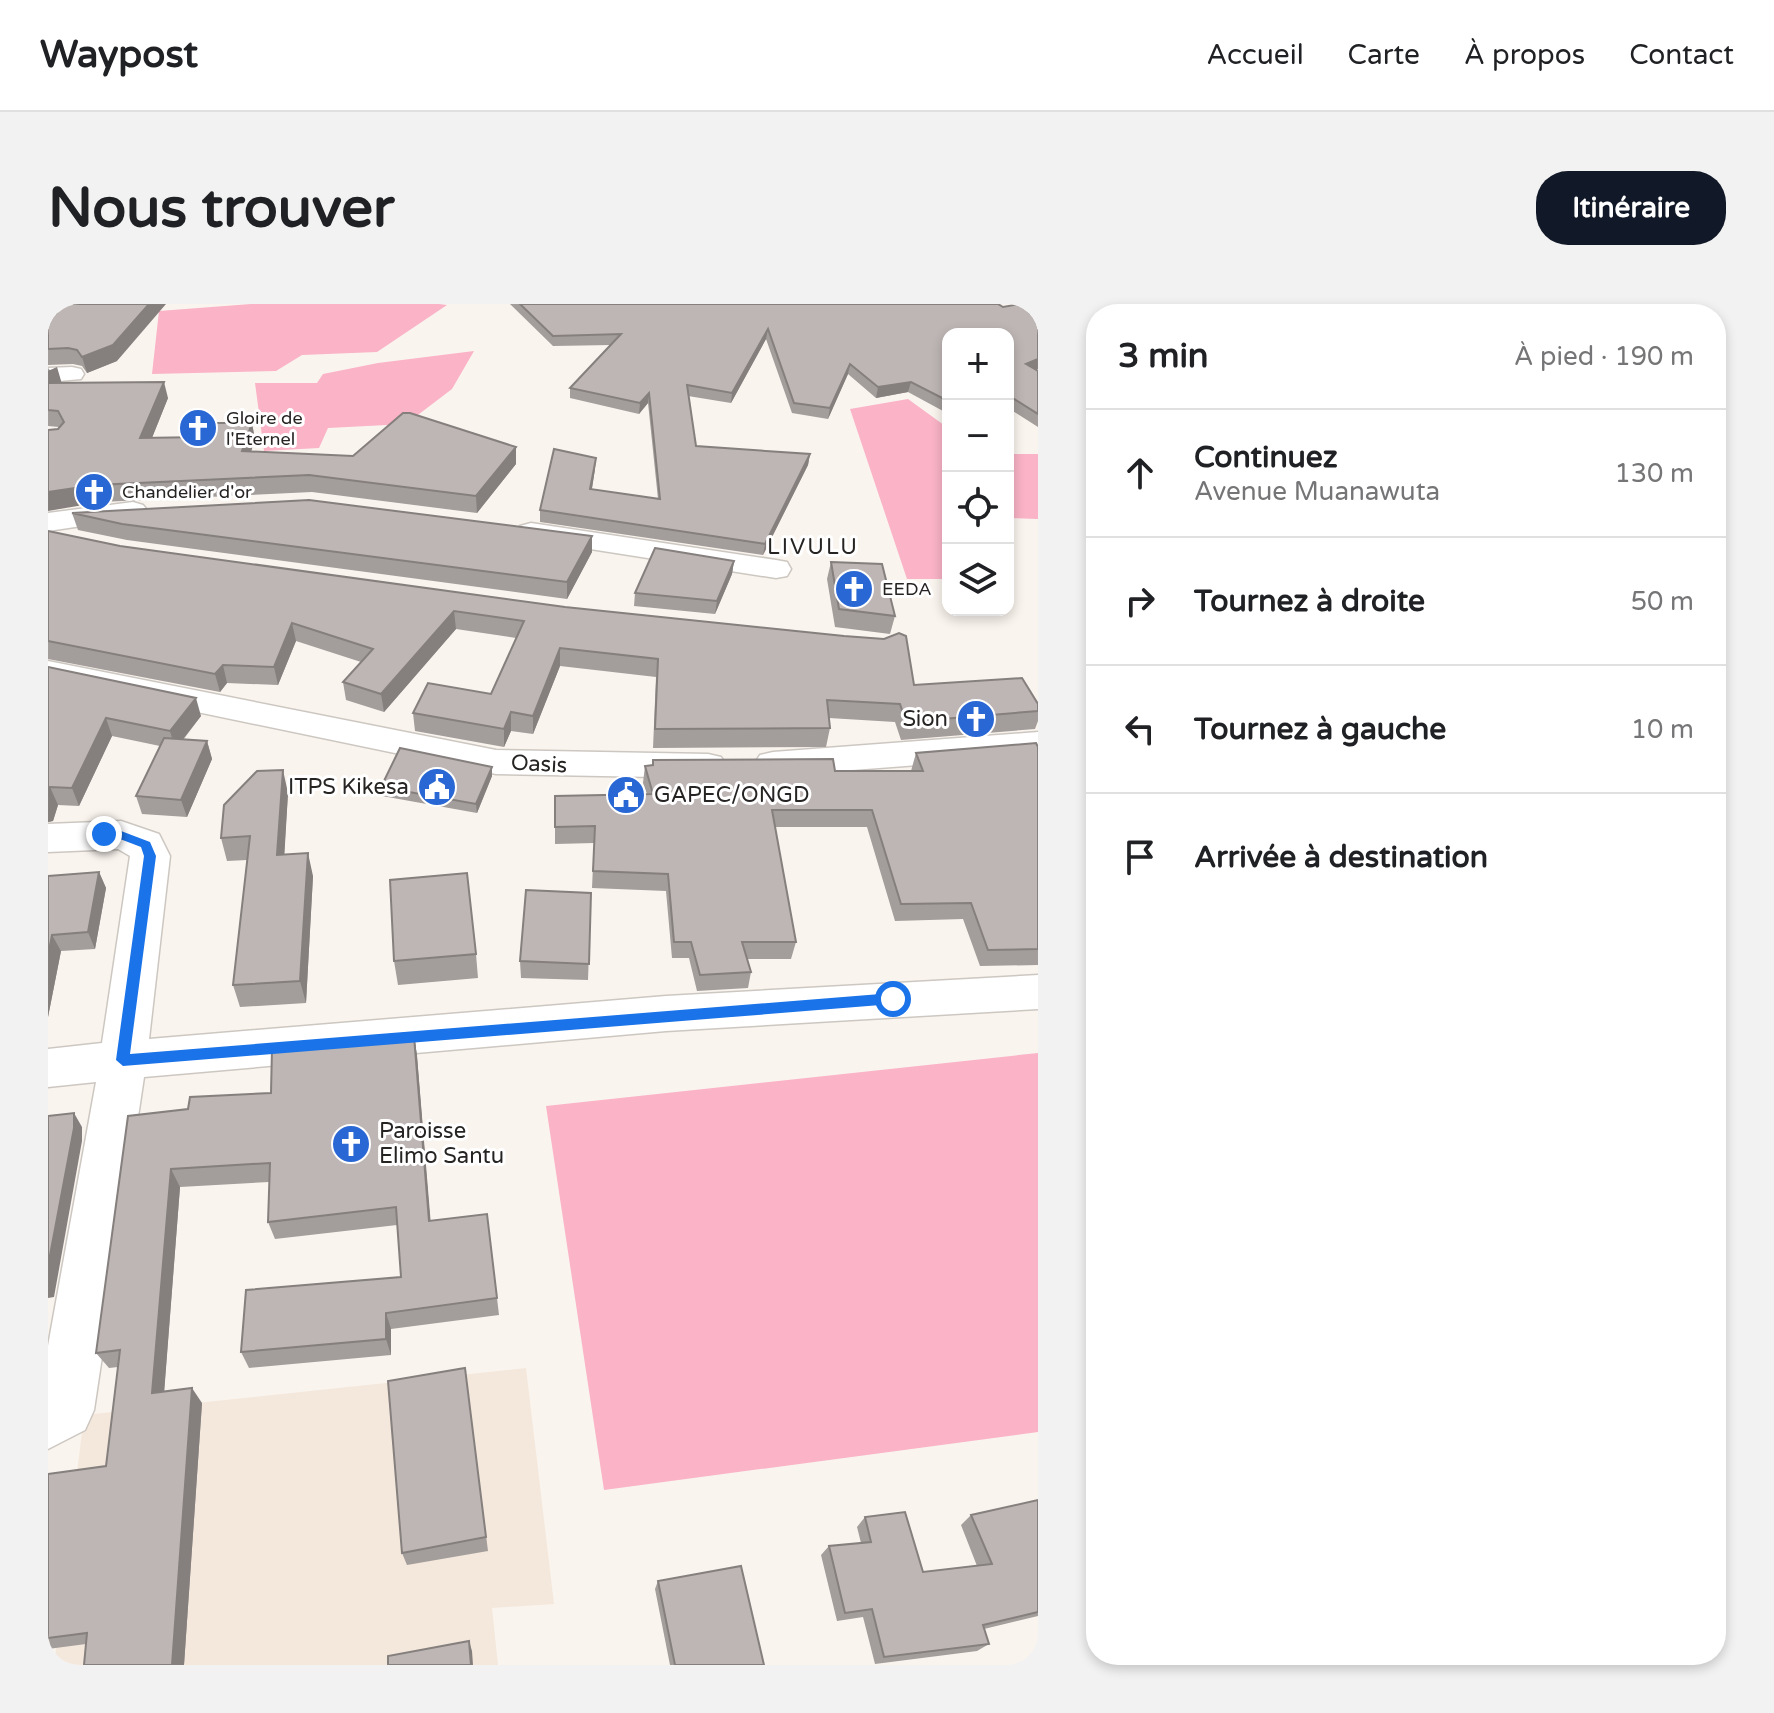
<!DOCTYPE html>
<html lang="fr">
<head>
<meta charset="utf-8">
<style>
	:root { --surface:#fff; --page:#f2f2f2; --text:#202124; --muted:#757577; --line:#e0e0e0; --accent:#111827 }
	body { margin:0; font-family:"Varela Round",sans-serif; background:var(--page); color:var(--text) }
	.controls { position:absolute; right:24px; top:24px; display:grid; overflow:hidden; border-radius:16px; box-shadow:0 4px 12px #0003 }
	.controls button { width:72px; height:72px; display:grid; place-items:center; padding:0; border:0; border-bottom:2px solid var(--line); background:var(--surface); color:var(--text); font:40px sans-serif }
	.stop { position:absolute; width:24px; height:24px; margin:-18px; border:6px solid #1a73e8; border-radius:50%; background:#fff }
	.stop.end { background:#1a73e8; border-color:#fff; box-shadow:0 2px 8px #0008 }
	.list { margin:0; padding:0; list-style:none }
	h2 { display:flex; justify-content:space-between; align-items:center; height:104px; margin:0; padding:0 32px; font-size:34px }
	h2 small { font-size:26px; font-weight:400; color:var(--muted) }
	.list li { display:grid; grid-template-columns:52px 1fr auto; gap:24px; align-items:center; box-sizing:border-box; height:128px; padding:0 32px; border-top:2px solid var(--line) }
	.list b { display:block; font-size:30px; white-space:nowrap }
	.list p { margin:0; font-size:26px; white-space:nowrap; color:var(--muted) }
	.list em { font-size:26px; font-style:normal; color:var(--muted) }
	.icon { flex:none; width:44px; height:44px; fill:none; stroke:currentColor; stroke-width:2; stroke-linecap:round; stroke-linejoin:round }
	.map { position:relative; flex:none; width:990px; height:1361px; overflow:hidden; border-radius:32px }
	header { display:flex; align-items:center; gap:48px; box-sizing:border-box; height:112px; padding:0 40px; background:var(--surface); border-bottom:2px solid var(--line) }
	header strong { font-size:38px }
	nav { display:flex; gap:44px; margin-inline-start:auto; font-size:28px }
	.intro { display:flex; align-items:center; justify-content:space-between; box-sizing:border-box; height:192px; padding:0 48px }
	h1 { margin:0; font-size:56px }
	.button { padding:20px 36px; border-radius:32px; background:var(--accent); color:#fff; font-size:28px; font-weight:700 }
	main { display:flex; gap:48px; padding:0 48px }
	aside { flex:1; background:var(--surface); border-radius:32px; box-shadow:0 4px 12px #0003 }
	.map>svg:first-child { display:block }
	.built { fill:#f4e8dc }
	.green { fill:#fab3c7 }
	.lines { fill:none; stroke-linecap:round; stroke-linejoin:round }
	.minor-casing { stroke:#cdc7c1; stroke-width:3 }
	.minor { fill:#fff; fill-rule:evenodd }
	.wall { fill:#a39d9b }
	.shaded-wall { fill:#857f7e }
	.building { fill:#beb6b4; stroke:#857f7e; stroke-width:2 }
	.route { fill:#1a73e8 }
	.labels { text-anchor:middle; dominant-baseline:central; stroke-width:6; stroke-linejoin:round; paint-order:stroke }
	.far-poi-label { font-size:18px; fill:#262422; stroke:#fff; text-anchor:start }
	.far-quarter-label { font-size:22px; letter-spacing:2px; fill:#262422; stroke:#fff }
	.poi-label { font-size:22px; fill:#262422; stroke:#fff; text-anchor:end }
	.street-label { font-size:22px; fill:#262422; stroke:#fff }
</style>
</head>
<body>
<header>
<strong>Waypost</strong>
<nav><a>Accueil</a><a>Carte</a><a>À propos</a><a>Contact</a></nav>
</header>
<div class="intro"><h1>Nous trouver</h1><a class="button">Itinéraire</a></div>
<main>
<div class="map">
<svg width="990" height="1361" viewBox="0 0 990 1361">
	<rect width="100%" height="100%" fill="#faf4ee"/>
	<path class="built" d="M478,1064l28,236 -62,4 6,57h-444l30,-250z"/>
	<path class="green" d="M203,0h188l8,1 -70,47 -75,3 -26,16 -124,3 7,-63z
		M426,47l-22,38 -46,35 -78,4 -9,20 -55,3 -9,-68h62l6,-9 55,-11z
		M860,95l40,29v151h-41l-57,-170z
		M960,150h30v65l-30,-1z
		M990,749v379l-434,58 -58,-384z"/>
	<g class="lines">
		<defs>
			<path id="minor" d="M24,63l9,2 3,5 -3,5 -33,3v-14z
				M85,198l10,3 5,6 -5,6 -95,14v-18z
				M483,219l245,37 11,2 4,7 -4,7 -11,2 -256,-40 -4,-6 4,-6z
				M0,357l448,89 212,4 13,3 6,9 -6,9 -13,3 -212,-4 -448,-93z
				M990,428v24l-265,20 -13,-3 -6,-9 6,-9 13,-3z
				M73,517l38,13 11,22 -21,183 517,-43 372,-21v34l-372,22 -522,46 -50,333 -9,20 -37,19v-103l48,-264 -48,5v-38l54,-6 28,-187 -12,-7 -70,3v-28z"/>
		</defs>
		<use href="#minor" class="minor-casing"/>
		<use href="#minor" class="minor"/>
	</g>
	<path class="wall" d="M0,0l69,57 -30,12 -5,-7 -9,-2 -25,1z
		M462,0h488l5,3 35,-3v65h-2l2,2v56l-30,-19v-74l-60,75 -5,2 -35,-19 -32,6 -28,-24 -20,45 -36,-6 -26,-74 -35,64 -43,-7 8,50 114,8 -2,11 -45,90 -223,-33v-12l55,-41 -3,20 66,10 -10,-96 -9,11 -69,-16v-10l41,-43 -58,1z
		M0,64l14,15 106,15 -16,40 52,-1 48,-14 3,17 -4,12 265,12 -39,49 -165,-21 -211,10 -43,-73 1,-2 -11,-1z
		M24,209l520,39 -25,47 -440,-59 -49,-10z
		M0,227l72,15 794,139 124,19v17l-3,8 -134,11 -6,-18 -66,-4 1,10 -4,19 -173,1 3,-71 -96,-11 -27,68 -22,-3 -7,16 -89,-16 -2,-18 78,-19 25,-56 -60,-9 -72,83 -38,-12 -3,-18 18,-20 -65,-21 -18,44 -51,-2 -7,9 -172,-33z
		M686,257l-2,13 -17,40 -81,-8 1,-13z
		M783,258l64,54 -5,18 -55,-7 -8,-48z
		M0,363l153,49 -18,24 24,1 5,18 -25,58 -45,-3 -6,-18 24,-50 -48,-10 -33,70 -21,-1 -5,16 -5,1z
		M990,443v218l-58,1 -17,-47 -68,2 -28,-94h-92l21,115 -5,17h-44l4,13 -3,16 -51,3 -8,-33h-17l-6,-67 -74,-3 2,-45 -39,1v-48l92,-2 -4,-11 2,-17 190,5h76l5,-18z
		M444,463v9l-15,37 -95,-17 -1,-9z
		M240,489l-4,62 29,21 -7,127 -66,4 -7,-22 14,-125 -20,1 -6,-23z
		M51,568l7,16 -11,61 -34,2 -13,66v-141z
		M543,589l-3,87 -67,-2 -1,-17z
		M428,650l2,24 -80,7 -4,-24z
		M366,732l3,20 13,164 67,78 2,17 -108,14v26l-142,13 -8,-16 160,-75 -4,-52 -122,14 -7,-17 1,-40 -89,5 -16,205 38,11 -18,262h-100l2,-21 -38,5v-175l58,-8 12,-99 -9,1 -13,-15 92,-244 83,-16z
		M417,1064l23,183 -81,14 -5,-12z
		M990,1196v116l-54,13 5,15 -12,7 -102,13 -12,-47 -26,4 -16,-66 8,-9 32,-3 -4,-16 8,-10 58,55 54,-6 -16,-41 10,-10z
		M610,1277l106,84h-94l-15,-76z"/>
	<path class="shaded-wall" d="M101,0h17l-49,57 -30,12 -5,-16z
		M720,25l-2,10 -35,64 1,-10z
		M990,55v10l-16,5 4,-10z
		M802,60l-2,10 -20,45 2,-11z
		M9,63l5,17 -14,6v-19z
		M116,78l4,16 -23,57 -5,-17z
		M863,78l-3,10 -32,6 2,-11z
		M601,89l-1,10 -9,11 1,-11z
		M898,96h2v9l-5,2z
		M204,119l3,17 -10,28 -3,-17z
		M468,143v17l-39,49 -1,-17z
		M762,150l-2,11 -45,90 2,-11z
		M548,154l-1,11 -5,31v-11z
		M47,181l6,17 -53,9v-19z
		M544,232v16l-25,47v-17z
		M686,257l-2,13 -17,40 2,-13z
		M406,307l2,18 -72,83 -3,-18z
		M244,319l4,18 -18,44 -4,-18z
		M512,344v18l-27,68v-18z
		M175,361l4,18 -7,9 -5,-18z
		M148,394l5,18 -26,33 -5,-18z
		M463,408v19l-7,16v-18z
		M58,414l6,18 -33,70 -7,-18z
		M159,437l5,18 -25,58 -6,-17z
		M444,463v9l-15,37 -1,-9z
		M235,466l5,23 -5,85 -6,-23z
		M2,483l8,18 -5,16 -5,1v-29z
		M260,549l5,23 -7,127 -6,-22z
		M51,568l7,16 -11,61 -7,-17z
		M4,631l9,16 -13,66v-61z
		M366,732l3,20 15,182 -3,-17z
		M26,809l8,14v14l-28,156 -6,1v-32z
		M123,865l9,18 -17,220 -11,-14z
		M338,1009l5,16v26l-5,-16z
		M144,1084l10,15 -18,262h-12z
		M421,1337l3,10 1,14h-2z"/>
	<path class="building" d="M0,0h101l-36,41 -31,12 -5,-7 -9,-2 -20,1z
		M472,0h478l5,3 17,-3h18v55l-12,5 12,7v43l-30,-19v-61h-60v66h-2l-35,-18 -33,5 -28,-23 -20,44 -36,-5 -26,-74 -36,64 -45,-8 9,61 114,8 -45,90 -225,-34 14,-61 42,9 -6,31 70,10 -11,-106 -9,10 -70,-15 51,-54 -68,2z
		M116,78l-24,56 64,-1 6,-14h42l-10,28 111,5 50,-43h7l106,34 -40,49 -167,-21 -214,10 -47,7v-62l10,-1 6,-7 -6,-11 -10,-1v-27z
		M261,196l283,36 -25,46 -445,-58 -50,-11z
		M0,227l72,15 445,61 279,29 40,3 15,-6 7,3 8,49 108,-7 16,26v7l-132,11 -6,-18 -73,-4 3,28 -175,1 3,-70 -98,-11 -27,68 -22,-4 -7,17 -91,-16 15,-30 63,11 33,-73 -70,-10 -73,83 -38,-12 30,-33 -81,-26 -18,44 -51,-2 -8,9 -167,-33z
		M607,244l79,13 -17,40 -82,-8z
		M783,258l51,2 13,52 -56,-7z
		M0,363l148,31 -26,33 -64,-13 -34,70 -22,-1 -2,6z
		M116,434l43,3 -26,59 -45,-4z
		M988,439l2,4v202l-50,1 -17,-47 -70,1 -29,-94h-100l24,132h-54l9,30 -51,3 -9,-33h-17l-6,-68 -75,-3 2,-45 -40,1v-31l98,-2 -8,-28 8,-1v-5l180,-1 2,12h88l-7,-18z
		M352,444l92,19 -16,37 -95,-17z
		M235,466l-6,85 31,-2 -8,128 -67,4 17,-149 -29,2 3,-33 33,-34z
		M51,568l-11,60 -36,3 -4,21v-80z
		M419,569l9,81 -82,7 -4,-81z
		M478,586l65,3 -2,71 -69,-3z
		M366,732l15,185 58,-7 10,84 -111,15v26l-145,13 5,-62 155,-13 -5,-70 -128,15 2,-59 -99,6 -19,224 40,-5 -20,277h-88l3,-32 -39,5v-164l58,-8 14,-116 -24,3 32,-237 60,-7 2,-12 81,-4 1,-44z
		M26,809v15l-26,138v-150z
		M417,1064l21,169 -84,16 -14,-172z
		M990,1196v112l-55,13 6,19 -105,13 -12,-48 -27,4 -16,-67 42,-4 -6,-25 40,-5 18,60 69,-8 -21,-49z
		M693,1262l23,99h-89l-17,-84z
		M421,1337l2,24h-83v-9z"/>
	<path class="route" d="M56,526l17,1 29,11 6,14 -26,198 763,-61 7,6 -7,5 -770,62 -7,-6 28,-204 -3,-9 -21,-8 -21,-3v-5z"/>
	<defs>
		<symbol id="church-disc" viewBox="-11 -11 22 22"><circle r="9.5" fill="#2967d4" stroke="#fff"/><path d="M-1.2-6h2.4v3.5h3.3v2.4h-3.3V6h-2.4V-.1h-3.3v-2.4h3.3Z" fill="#fff"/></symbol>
		<symbol id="civic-disc" viewBox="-11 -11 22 22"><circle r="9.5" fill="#2967d4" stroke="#fff"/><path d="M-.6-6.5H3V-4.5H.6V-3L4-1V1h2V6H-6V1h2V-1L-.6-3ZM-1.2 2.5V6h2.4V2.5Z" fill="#fff"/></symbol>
	</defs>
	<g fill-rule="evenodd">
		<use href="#church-disc" x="128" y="102" width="44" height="44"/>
		<use href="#church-disc" x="24" y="166" width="44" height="44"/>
		<use href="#church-disc" x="784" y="263" width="44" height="44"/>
		<use href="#church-disc" x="906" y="393" width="44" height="44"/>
		<use href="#civic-disc" x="367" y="461" width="44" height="44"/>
		<use href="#civic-disc" x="556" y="469" width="44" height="44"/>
		<use href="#church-disc" x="281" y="818" width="44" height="44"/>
	</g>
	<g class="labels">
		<g class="far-poi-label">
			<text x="178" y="114">Gloire de<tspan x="178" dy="21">l'Eternel</tspan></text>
			<text x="74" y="188">Chandelier d'or</text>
			<text x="834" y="285">EEDA</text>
		</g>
		<g class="far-quarter-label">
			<text x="765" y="243">LIVULU</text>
		</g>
		<g class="poi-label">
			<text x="900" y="415">Sion</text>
			<text x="361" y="483">ITPS Kikesa</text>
			<text x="606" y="491" text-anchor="start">GAPEC/ONGD</text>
			<text x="331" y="827" text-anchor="start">Paroisse<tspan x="331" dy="25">Elimo Santu</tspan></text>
		</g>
		<g class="street-label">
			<text transform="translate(491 460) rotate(3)">Oasis</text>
		</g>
	</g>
</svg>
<div class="controls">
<button>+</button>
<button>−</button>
<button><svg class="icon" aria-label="locate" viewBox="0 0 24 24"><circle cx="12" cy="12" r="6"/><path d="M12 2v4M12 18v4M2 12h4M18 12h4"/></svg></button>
<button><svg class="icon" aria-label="layers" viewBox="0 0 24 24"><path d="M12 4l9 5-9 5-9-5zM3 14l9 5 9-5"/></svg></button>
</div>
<div class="stop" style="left:845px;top:695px"></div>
<div class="stop end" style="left:56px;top:530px"></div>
</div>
<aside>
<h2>3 min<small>À pied · 190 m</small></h2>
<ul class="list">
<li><svg class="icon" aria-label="ahead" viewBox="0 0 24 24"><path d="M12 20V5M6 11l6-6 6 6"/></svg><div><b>Continuez</b><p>Avenue Muanawuta</p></div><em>130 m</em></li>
<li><svg class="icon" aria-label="right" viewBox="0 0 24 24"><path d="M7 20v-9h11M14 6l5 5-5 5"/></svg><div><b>Tournez à droite</b></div><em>50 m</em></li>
<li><svg class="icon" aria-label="left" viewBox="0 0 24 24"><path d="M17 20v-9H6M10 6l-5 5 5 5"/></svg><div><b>Tournez à gauche</b></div><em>10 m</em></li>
<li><svg class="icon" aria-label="arrive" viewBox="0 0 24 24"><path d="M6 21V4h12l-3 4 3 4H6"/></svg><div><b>Arrivée à destination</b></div></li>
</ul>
</aside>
</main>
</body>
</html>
